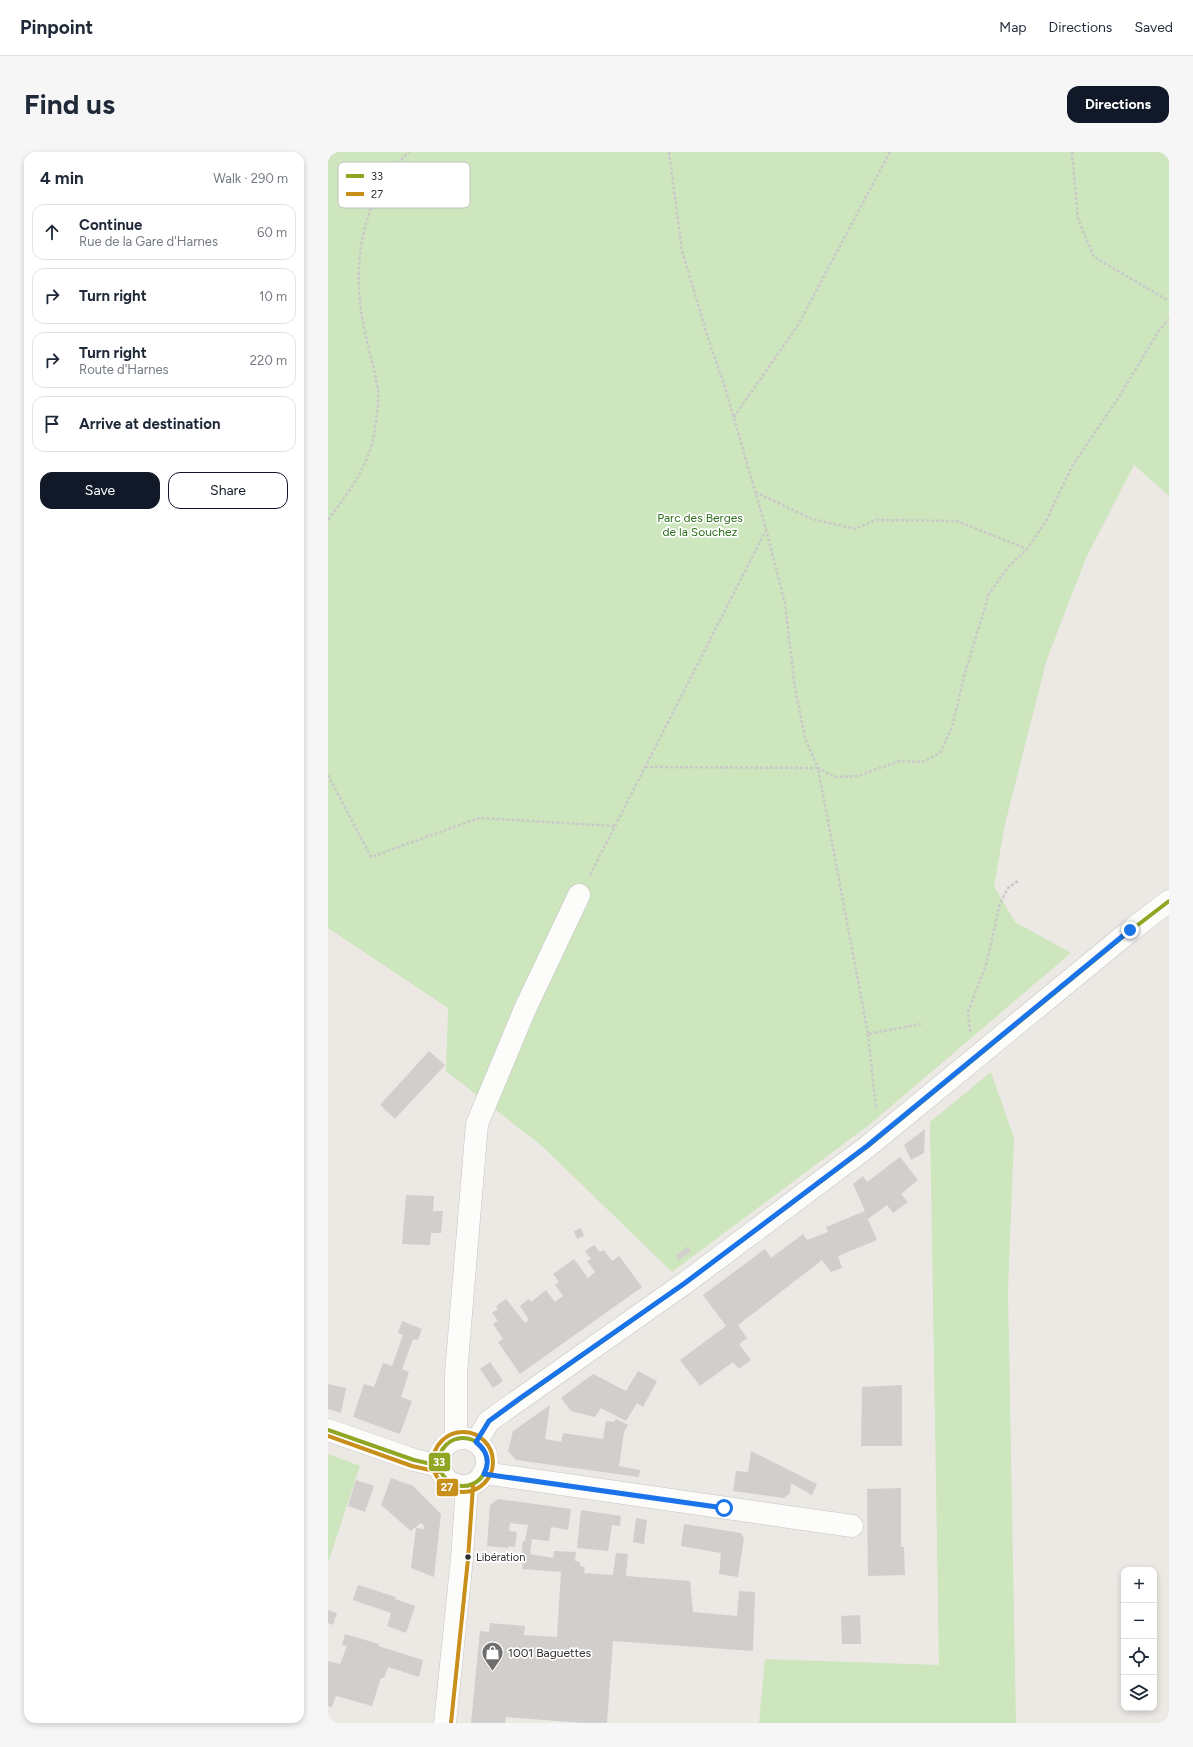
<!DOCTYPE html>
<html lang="en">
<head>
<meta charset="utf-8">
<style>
	:root { --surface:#fff; --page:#f6f6f7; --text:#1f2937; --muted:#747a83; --line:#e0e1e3; --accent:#111827 }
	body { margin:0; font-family:Figtree,sans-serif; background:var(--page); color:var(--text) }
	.controls { position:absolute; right:12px; bottom:12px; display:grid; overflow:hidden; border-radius:8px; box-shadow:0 2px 6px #0003 }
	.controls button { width:36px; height:36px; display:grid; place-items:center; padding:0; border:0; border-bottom:1px solid var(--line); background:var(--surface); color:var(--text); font:20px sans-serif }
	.stop { position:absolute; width:12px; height:12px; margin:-9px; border:3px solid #1a73e8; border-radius:50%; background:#fff }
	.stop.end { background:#1a73e8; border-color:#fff; box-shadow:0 1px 4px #0008 }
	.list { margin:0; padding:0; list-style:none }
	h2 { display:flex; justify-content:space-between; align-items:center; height:52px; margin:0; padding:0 16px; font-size:17px }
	h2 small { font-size:13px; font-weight:400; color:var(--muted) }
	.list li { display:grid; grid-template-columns:26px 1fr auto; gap:12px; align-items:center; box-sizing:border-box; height:56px; margin:0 8px 8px; padding:0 8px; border:1px solid var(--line); border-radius:12px }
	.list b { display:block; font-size:15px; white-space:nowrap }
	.list p { margin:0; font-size:13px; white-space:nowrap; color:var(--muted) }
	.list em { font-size:13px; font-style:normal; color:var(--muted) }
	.actions { display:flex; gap:8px; padding:12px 16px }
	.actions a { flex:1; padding:9px 0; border:1px solid var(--accent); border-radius:12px; text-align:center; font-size:14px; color:var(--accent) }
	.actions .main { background:var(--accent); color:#fff }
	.icon { flex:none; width:22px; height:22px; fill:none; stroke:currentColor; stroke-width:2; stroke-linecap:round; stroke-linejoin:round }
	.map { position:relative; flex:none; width:841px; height:1571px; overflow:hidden; border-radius:12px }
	header { display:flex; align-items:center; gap:24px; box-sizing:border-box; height:56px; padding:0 20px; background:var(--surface); border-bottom:1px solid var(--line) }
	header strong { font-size:19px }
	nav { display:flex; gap:22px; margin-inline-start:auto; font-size:14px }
	.intro { display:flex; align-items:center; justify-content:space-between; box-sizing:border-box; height:96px; padding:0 24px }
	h1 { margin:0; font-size:28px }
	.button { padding:10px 18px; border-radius:12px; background:var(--accent); color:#fff; font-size:14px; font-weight:700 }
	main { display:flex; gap:24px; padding:0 24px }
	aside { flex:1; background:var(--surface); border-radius:12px; box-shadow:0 2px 6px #0003 }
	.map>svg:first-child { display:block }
	.green { fill:#cee6be }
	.building { fill:#d1cecb }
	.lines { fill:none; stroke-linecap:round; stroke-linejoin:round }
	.street-casing { stroke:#c5c4c5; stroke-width:23 }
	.secondary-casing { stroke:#c5c4c5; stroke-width:23 }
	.path { stroke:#c9c9c8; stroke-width:2.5; stroke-dasharray:3 2; stroke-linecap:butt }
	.street { stroke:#fcfcfb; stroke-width:22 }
	.secondary { stroke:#fcfcfb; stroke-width:22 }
	.bus-1-casing { stroke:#fff; stroke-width:7 }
	.bus-2-casing { stroke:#fff; stroke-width:7 }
	.bus-1 { stroke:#8fa724; stroke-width:4 }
	.bus-2 { stroke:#c88f1a; stroke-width:4 }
	.route { stroke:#1a73e8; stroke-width:5 }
	.bus-dot { fill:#2e2e2e; stroke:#fff; stroke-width:1.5 }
	.labels { text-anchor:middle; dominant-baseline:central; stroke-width:3.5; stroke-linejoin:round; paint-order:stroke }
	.bus-label { font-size:11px; fill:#2e2e2e; stroke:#fff; text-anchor:start }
	.park-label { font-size:12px; fill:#2c6e1b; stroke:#fff }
	.poi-label { font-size:12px; fill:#2e2e2e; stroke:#fff; text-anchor:start }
	.key { fill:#fff; stroke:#c0c0c0; stroke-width:1 }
	.key-label { font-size:11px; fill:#2e2e2e }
	.line-badge { stroke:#fff; stroke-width:1.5 }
	.badge-label { font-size:11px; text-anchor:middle; font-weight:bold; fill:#fff }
</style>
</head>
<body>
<header>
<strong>Pinpoint</strong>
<nav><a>Map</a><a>Directions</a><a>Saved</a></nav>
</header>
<div class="intro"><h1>Find us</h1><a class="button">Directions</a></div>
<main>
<aside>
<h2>4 min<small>Walk · 290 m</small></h2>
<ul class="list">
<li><svg class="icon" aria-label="ahead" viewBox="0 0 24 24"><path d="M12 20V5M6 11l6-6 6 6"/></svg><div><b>Continue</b><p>Rue de la Gare d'Harnes</p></div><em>60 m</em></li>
<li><svg class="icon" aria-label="right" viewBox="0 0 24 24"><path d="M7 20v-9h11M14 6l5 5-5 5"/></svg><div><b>Turn right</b></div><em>10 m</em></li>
<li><svg class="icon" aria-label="right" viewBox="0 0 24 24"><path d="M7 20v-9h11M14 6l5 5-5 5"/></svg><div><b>Turn right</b><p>Route d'Harnes</p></div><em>220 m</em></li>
<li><svg class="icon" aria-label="arrive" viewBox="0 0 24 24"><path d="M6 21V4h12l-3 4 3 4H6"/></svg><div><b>Arrive at destination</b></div></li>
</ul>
<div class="actions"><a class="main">Save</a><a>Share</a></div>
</aside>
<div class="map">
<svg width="841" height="1571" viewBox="0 0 841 1571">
	<rect width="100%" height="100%" fill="#ece8e4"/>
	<path class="green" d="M0,0h841v344l-35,-31 -48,93 -39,101 -42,165 -11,62 21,36 56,31 -202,172 -197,147 -130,-126 -96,-75 2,-63 -120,-80z
		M663,920l23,66 -6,152 8,433h-257l6,-64 174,6 -9,-543z
		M0,1302l32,12 -32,97z"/>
	<path class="building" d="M101,899l16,14 -50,54 -15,-14z
		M597,977l-1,24 -13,7 -7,-15z
		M572,1005l18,23 -17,14 7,8 -15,11 -6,-8 -19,14 9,21 -39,16 4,12 -11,4 -9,-12 -84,65 9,13 -8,6 12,16 -12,9 -6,-7 -33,24 -20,-26 46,-34 -23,-31 62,-46 6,9 32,-24 4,6 21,-8 -2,-5 39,-16 -12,-27 10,-8 4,6z
		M78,1043l28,1 -1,15h10l-2,22h-10l-1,12 -28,-1z
		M253,1076l3,8 -7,3 -3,-8z
		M266,1093l6,7 4,-2 8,11 7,-5 23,31 -122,87 -22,-32 5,-3 -10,-15 5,-3 -6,-8 6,-4 -2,-3 10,-7 19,24 4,-3 -9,-14 9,-7 2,3 15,-12 9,12 8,-6 -8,-11 4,-3 -6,-8 21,-15 14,19 7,-6 -8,-11 4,-2 -6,-8z
		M360,1094l3,5 -12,9 -3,-4z
		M74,1169l20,8 -4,11 -5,-1 -11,30 7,3 -8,25 11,4 -12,33 -47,-17 11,-33 10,3 9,-24 9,3 11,-31 -5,-2z
		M162,1210l13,19 -10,7 -13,-19z
		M310,1219l19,10 -14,26 -6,-4 -11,18 -25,-13 -6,9 -24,-6 -10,-13 32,-24 33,17z
		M0,1232l18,4 -5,25 -13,-4z
		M574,1233v61h-41l1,-59z
		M222,1253l-5,34 16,3 2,-9 40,6 3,-18 8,1 2,-3 12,6 -4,7 -5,34 21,4 -1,7 -123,-17 -8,-9 5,-20z
		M423,1299l66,33 -5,11 -21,-12 -1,10 -6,5 -51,-7 3,-20 12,1z
		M63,1326l22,8 28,28 -7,63 -23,-9 5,-40 8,1v-3l-3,-3 -10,8 -30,-26z
		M28,1328l18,6 -9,26 -17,-6z
		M573,1336v59h3l1,28 -37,1 -1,-87z
		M170,1347l73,10 -3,21 -17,-3 -2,14 -17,-2 -2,15 23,4 1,-7 22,1 -1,9 5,1v4l5,1 -1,6 29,2 3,-22 12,1 -2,22 64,5 3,31 44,4 2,-25 16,1 -2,59 -140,-10 -6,82h-23l-78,-6 -1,6h-34l9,-92 9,1 1,-9 35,3 -1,9 33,2 4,-65 -39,-3 2,-16h-2l1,-12h2l3,-16 -18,-2 -1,8 8,1 -2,15 -6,-1 -1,2 -21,-2 3,-41z
		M253,1358l40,6 -1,10 -8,-1 -4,26 -31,-3z
		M308,1366l11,2 -3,24 -11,-2z
		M356,1372l57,9 3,5 -6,39 -19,-3 2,-21 -40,-7z
		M30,1433l38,12 -1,2 20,7 -9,27 -19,-7 4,-13 -38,-13z
		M0,1458l9,3 -4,12 -5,-2z
		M532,1463l1,29h-19l-1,-28z
		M17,1482l34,10 -1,2 45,14 -4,17 -31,-10 -4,11h-3l-9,28 -36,-10 -4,11 -4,-1v-45l12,3 7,-18 -5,-1z"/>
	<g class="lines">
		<defs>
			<path id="street" d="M128,1287v-66l21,-249 48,-115 54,-114
				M156,1321l368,53"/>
			<path id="secondary" d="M0,1278l86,30 26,6
				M111 1310a24 24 0 1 1 48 0a24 24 0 1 1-48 0Z
				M148,1290l13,-21 196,-138 182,-136 263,-216 39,-30
				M117,1571l17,-165 5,-72"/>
		</defs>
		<use href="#street" class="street-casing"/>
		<use href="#secondary" class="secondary-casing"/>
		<path class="path" d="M341,0l13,99 27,90 15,43 42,145 19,75 10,84 10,50 13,30 17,9 23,-1 41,-15 24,1 17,-9 12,-26 13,-54 24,-79 19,-27 19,-18 19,-28 26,-55 45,-66 43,-71 9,-10
			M744,0l6,67 16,38 75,44
			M406,265l64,-92 92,-173
			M427,340l57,27 43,10 21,-9 81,1 70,28
			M0,368c23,-31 42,-55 47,-93 2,-11 4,-26 3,-37 -4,-24 -12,-49 -16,-73 -10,-58 2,-125 47,-165
			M317,615l173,1 50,266 53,-10
			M0,623l43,82 108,-39 136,8
			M262,723l176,-345
			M642,880l-2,-20 19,-50 13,-59 8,-15 11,-8
			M540,882l8,75"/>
		<use href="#street" class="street"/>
		<use href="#secondary" class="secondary"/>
		<defs>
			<path id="bus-1" d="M0,1278l86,30 26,6
				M111 1310a24 24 0 1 1 48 0a24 24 0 1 1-48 0Z
				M148,1290l13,-21 196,-138 182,-136 263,-216 39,-30"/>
			<path id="bus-2" d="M105 1310a30 30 0 1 1 60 0a30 30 0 1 1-60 0Z
				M0,1284l84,30 27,6
				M123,1571l17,-164 5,-73"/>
		</defs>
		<use href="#bus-1" class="bus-1-casing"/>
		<use href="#bus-2" class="bus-2-casing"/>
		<use href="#bus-1" class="bus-1"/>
		<use href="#bus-2" class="bus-2"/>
	</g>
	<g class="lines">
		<path class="route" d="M396,1356l-240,-34c7,-13 2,-24 -8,-32l13,-21 30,-22 166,-116 182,-137 263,-216"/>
	</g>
	<defs>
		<symbol id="shop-pin" viewBox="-11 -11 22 30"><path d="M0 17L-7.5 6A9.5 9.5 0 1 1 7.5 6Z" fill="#706f6e" stroke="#fff"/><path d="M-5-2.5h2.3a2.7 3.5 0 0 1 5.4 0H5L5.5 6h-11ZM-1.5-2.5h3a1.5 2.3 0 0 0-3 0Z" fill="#fff"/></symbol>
	</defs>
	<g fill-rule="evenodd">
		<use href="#shop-pin" x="152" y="1488" width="25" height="34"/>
	</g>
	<circle class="bus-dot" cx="140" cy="1405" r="3.5"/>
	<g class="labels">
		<g class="bus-label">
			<text x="148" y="1405">Libération</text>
		</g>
		<g class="park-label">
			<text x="372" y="366">Parc des Berges<tspan x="372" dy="14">de la Souchez</tspan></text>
		</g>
		<g class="poi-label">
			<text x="180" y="1501">1001 Baguettes</text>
		</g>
	</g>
	<rect x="10" y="10" width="132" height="46" rx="6" class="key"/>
	<rect x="18" y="22" width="18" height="4" fill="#8fa724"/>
	<rect x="18" y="40" width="18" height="4" fill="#c88f1a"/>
	<g class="key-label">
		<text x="43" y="28">33</text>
		<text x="43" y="46">27</text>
	</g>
	<g class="line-badge">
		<rect x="100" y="1300" width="23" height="20" rx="4" fill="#8fa724"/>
		<rect x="108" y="1326" width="23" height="19" rx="4" fill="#c88f1a"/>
	</g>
	<g class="badge-label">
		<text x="111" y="1314">33</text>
		<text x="119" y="1339">27</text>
	</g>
</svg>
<div class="controls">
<button>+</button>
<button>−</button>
<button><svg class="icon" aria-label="locate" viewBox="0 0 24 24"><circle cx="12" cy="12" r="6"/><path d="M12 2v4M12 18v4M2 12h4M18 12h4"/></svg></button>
<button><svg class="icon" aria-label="layers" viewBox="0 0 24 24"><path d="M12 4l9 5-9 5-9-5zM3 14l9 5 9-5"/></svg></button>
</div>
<div class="stop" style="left:396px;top:1356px"></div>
<div class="stop end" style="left:802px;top:778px"></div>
</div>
</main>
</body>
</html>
